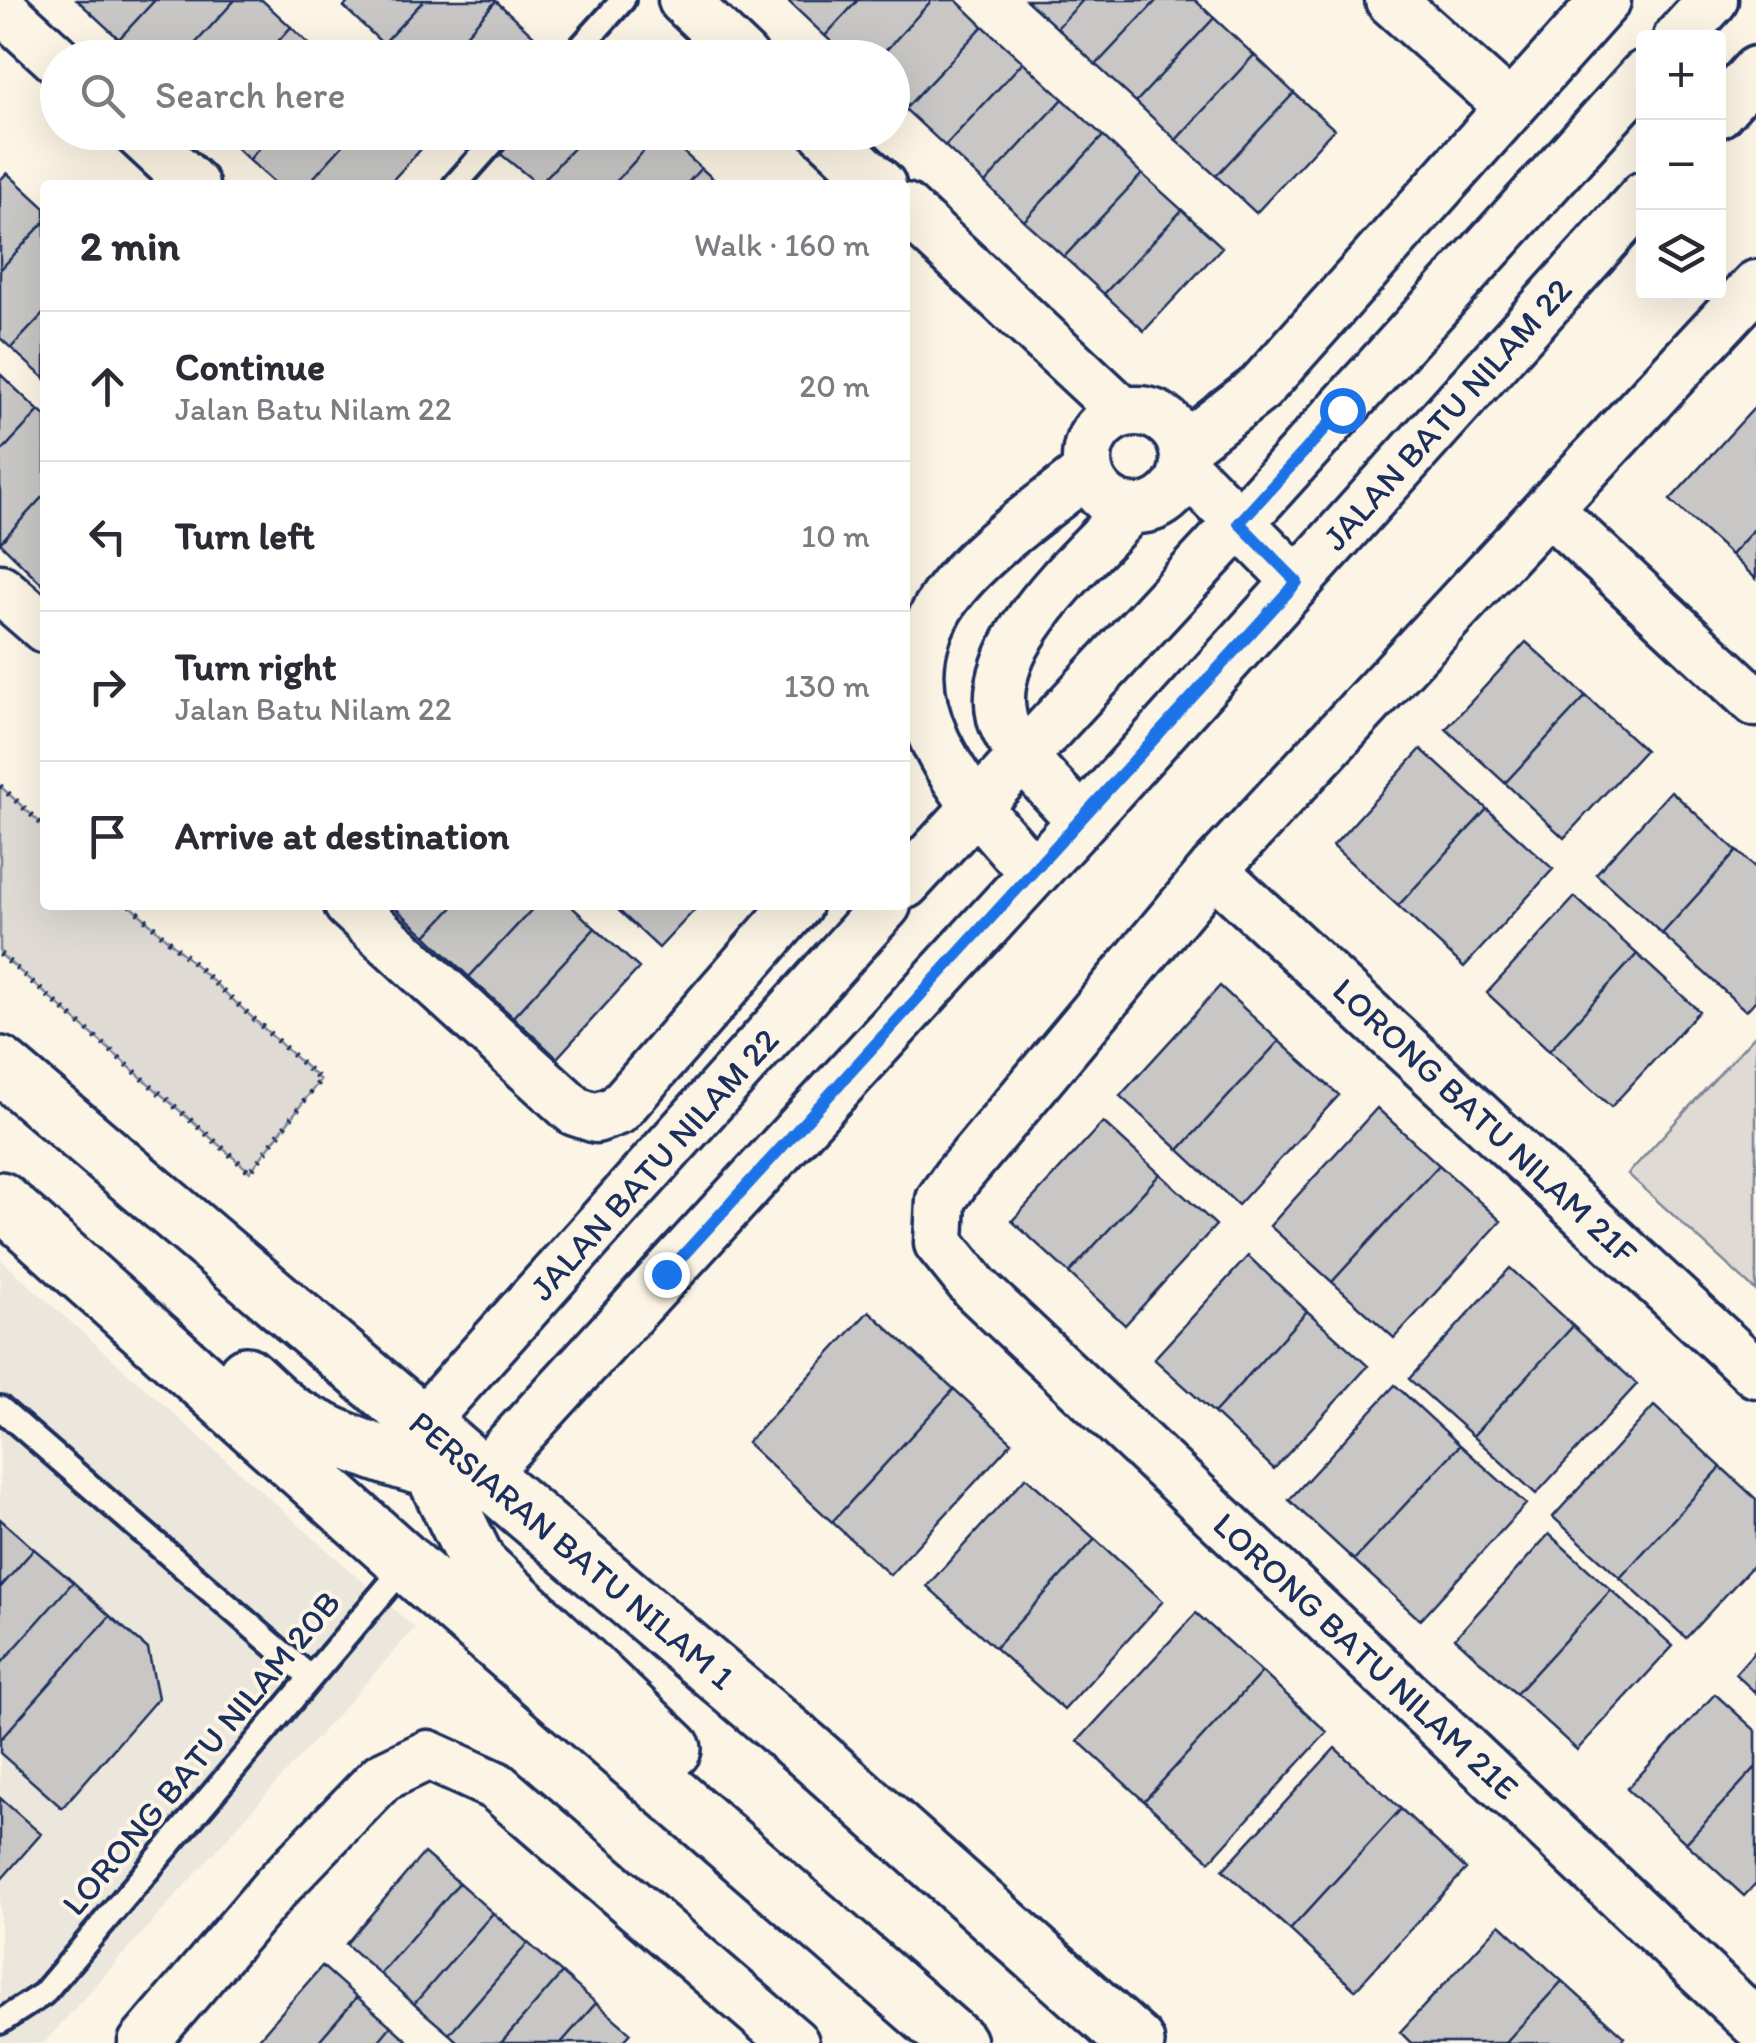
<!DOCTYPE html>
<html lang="en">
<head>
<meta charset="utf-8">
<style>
	:root { --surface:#fff; --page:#f2f2f3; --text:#2b2b33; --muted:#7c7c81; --line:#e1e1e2 }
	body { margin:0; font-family:Itim,sans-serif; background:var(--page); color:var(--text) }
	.controls { position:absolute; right:30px; top:30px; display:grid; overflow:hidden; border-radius:10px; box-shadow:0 10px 40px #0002 }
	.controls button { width:90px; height:90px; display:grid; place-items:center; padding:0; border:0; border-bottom:2px solid var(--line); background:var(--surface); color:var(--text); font:50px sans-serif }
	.stop { position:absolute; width:30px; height:30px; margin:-22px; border:8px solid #1a73e8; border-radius:50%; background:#fff }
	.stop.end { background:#1a73e8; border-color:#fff; box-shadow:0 2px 10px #0008 }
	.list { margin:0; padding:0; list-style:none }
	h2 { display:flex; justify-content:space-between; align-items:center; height:130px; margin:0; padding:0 40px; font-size:42px }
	h2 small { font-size:32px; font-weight:400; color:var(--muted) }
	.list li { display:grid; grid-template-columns:65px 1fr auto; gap:30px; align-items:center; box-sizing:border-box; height:150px; padding:0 40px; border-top:2px solid var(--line) }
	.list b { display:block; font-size:38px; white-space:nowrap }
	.list p { margin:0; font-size:32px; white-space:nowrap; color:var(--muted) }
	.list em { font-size:32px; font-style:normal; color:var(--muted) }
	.icon { flex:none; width:55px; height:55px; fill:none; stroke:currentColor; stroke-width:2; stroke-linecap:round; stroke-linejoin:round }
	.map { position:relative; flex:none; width:1756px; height:2043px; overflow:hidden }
	.search { position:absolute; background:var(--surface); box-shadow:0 10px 40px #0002; left:40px; top:40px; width:870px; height:110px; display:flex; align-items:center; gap:25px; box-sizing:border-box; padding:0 35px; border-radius:55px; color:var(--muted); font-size:38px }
	.panel { position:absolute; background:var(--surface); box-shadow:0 10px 40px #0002; left:40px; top:180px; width:870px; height:730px; border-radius:10px }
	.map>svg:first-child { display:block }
	.built { fill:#ece7dc }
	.green { fill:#dfdbd4; stroke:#7d8599; stroke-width:2.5 }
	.building { fill:#c8c7c6; stroke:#1b2f5e; stroke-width:2.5 }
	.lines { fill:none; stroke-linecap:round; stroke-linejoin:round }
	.service-casing { stroke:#1b2f5e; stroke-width:30 }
	.minor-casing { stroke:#1b2f5e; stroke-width:55 }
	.primary-casing { stroke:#1b2f5e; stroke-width:62 }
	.path { stroke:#1b2f5e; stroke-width:6; stroke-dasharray:2.5 8; stroke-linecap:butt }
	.service { stroke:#fcf5e5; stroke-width:22 }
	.minor { stroke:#fcf5e5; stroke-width:48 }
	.primary { stroke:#fcf5e5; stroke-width:55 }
	.route { stroke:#1a73e8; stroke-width:12 }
	.labels { text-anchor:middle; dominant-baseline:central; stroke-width:8; stroke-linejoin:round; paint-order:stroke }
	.street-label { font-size:35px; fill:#1b2f5e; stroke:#fcf5e5 }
</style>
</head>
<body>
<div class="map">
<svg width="1756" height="2043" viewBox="0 0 1756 2043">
	<rect width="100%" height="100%" fill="#fcf5e5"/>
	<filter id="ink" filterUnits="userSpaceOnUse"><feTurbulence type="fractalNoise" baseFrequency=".01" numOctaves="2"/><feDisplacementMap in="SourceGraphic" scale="20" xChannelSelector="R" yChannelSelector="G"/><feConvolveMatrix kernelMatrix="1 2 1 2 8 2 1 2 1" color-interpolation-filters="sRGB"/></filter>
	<g filter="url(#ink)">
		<path class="built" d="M0,1259l415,369 -371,415h-44z"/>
		<path class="green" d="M0,786l45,41v78h85l190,175 -70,92 -250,-218z
			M1756,1034v257l-128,-117z"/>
		<path class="building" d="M77,0h78l-36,39z
			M155,0h80l-53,58h-43l-20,-19z
			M235,0h27l29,27 -28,31h-81z
			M350,0h74l-41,44 -39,-37z
			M424,0h71l1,1 -51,57h-47l-15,-14z
			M787,0h71l-33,36z
			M858,0h74l-53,58h-30l-24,-22z
			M932,0h24l27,26 -78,83 -13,-11v-40h-13z
			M1026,0h57l-26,28z
			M1083,0h74l-61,65 -39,-37z
			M1157,0h38l19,18 -78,84 -40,-37z
			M496,1l40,37 -18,20h-73z
			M1214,18l40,37 -78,85 -40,-38z
			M983,26l40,36 -78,84 -40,-37z
			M291,27l33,31h-61z
			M1254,55l40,38 -78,83 -40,-36z
			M1023,62l40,37 -78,84 -40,-37z
			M1294,93l40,36 -78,84 -40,-37z
			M1063,99l40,37 -79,85 -39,-38z
			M220,132h54l-25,28z
			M274,132h81l-48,53h-30l-28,-25z
			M355,132h50l17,16 -34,37h-81z
			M516,132h72l-49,53 -41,-33z
			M588,132h73l-48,53h-74z
			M661,132l40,36 -15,17h-73z
			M1103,136l39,38 -78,83 -40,-36z
			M701,168l19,17h-34z
			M7,173l38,35v13l-45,49v-90z
			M1142,174l40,36 -78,84 -40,-37z
			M1182,210l40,37 -78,84 -40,-37z
			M45,221v91l-34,36 -11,-10v-68z
			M45,312v67l-34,-31z
			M0,374l39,37 -39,42z
			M1756,406v121l-25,28 -61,-55z
			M39,411l6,5v78l-45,49v-90z
			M45,494v91l-1,1 -44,-43z
			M1756,527v52l-25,-24z
			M1526,642l60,54 -81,87 -59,-54z
			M1586,696l59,54 -81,88 -59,-55z
			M1421,749l66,60 -89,97 -65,-60z
			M1671,791l66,60 -75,83 -66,-60z
			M1487,809l66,60 -89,98 -66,-61z
			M1737,851l19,17v132l-10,11 -84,-77z
			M1575,897l62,57 -88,97 -62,-58z
			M392,905h63l-29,31z
			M455,905h81l-67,72 -43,-41z
			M536,905h34l25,23 -82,89 -44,-40z
			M619,905h80l-40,43 -43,-40z
			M595,928l44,40 -82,90 -44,-41z
			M1637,954l62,57 -88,96 -62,-56z
			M1220,986l59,55 -100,109 -59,-54z
			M1279,1041l60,54 -101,110 -59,-55z
			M1377,1108l62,57 -107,117 -62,-56z
			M1103,1122l57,52 -91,99 -57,-52z
			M1439,1165l62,56 -107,117 -62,-56z
			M1160,1174l56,51 -91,100 -56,-52z
			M1248,1256l59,55 -93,102 -60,-54z
			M1510,1268l63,58 -100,110 -64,-57z
			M869,1311l85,78 -122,133 -85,-79z
			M1307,1311l61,55 -94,103 -60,-56z
			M1573,1326l64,58 -101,110 -63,-58z
			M1395,1385l65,60 -106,115 -65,-60z
			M954,1389l58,53 -122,133 -58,-53z
			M1654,1406l67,61 -101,111 -67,-61z
			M1460,1445l66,59 -106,116 -66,-60z
			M1721,1467l35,32v63l-70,76 -66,-60z
			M1026,1477l69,62 -100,109 -68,-62z
			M0,1519l34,30 -34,39z
			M1549,1534l62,56 -95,104 -61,-56z
			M1095,1539l68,62 -99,109 -69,-62z
			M34,1549l39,33 -73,83v-77z
			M73,1582l37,34 -110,124v-75z
			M1611,1590l62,56 -96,104 -61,-56z
			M1196,1613l66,59 -118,129 -66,-60z
			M110,1616l38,33 10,49 -96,110 -62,-55v-13z
			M1756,1650v43l-21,-19z
			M1262,1672l65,60 -117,129 -66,-60z
			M1715,1694l41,37v36l-70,76 -59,-54z
			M1335,1748l66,61 -111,121 -67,-60z
			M1756,1767v116l-12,13 -58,-53z
			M0,1798l41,36 -41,47z
			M1401,1809l65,60 -111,121 -65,-60z
			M424,1853l35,30 -79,91 -34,-30z
			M459,1883l34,30 -79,91 -34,-30z
			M493,1913l35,30 -79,91 -35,-30z
			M1500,1924l62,57 -57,62h-94l-11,-11z
			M528,1943l34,30 -61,70h-42l-10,-9z
			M322,1966l35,31 -40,46h-62z
			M562,1973l34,30 -35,40h-60z
			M1562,1981l62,56 -5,6h-114z
			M357,1997l34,29 -14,17h-60z
			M596,2003l35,30 -9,10h-61z
			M391,2026l19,17h-33z"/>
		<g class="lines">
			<defs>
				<path id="service" d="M571,58l52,-58
					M455,185l47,-53
					M0,1408l310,269
					M0,2022l43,-28 364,-430"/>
				<path id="minor" d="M683,0l61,58
					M1390,0l118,105
					M0,7l58,53
					M1678,38l35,-38
					M1718,113l38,-42
					M137,132l57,53
					M824,132l57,53
					M905,208l218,204
					M1756,285l-543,585 -256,307 -16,23 -2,43 37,46 780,735
					M1087 460a49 49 0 1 1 98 0a49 49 0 1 1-98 0Z
					M1184,447l76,-59 346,-388
					M1185,468l112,113
					M1549,510l207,192
					M0,589l45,39
					M1082,821c-21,-24 -73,-72 -80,-103 -18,-76 81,-156 127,-208
					M1213,870l543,503
					M1034,873c-66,-74 -160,-171 -90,-274 33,-47 99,-91 144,-128
					M905,884l334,-361 405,-448
					M349,905l226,206 21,7 22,-8 179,-205
					M422,1423l464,-518
					M482,1475l600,-654 562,-625
					M143,2043l133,-156 106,-110 46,-22 68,31 298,257"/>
				<path id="primary" d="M0,1065l807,685 329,293
					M0,1200l407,364 551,479
					M246,1375c15,13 31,31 48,41 43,24 121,55 170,58
					M423,1426l10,46 45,92 195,185"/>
			</defs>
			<use href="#service" class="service-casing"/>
			<use href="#minor" class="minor-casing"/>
			<use href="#primary" class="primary-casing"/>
			<path class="path" d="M0,786l45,41
				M0,954l250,218 70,-92 -190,-175"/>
			<use href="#service" class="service"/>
			<use href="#minor" class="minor"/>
			<use href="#primary" class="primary"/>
		</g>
	</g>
	<g class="lines" filter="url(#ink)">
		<path class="route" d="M666,1274l631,-692 -58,-59 103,-113"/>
	</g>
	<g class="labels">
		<g class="street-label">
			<text transform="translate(1447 414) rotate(-48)">JALAN BATU NILAM 22</text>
			<text transform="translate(1485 1121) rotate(43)">LORONG BATU NILAM 21F</text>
			<text transform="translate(654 1164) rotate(-48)">JALAN BATU NILAM 22</text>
			<text transform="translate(572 1550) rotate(40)">PERSIARAN BATU NILAM 1</text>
			<text transform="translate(1366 1656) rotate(43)">LORONG BATU NILAM 21E</text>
			<text transform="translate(201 1753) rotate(-50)">LORONG BATU NILAM 20B</text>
		</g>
	</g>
</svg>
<div class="controls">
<button>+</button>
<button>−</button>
<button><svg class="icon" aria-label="layers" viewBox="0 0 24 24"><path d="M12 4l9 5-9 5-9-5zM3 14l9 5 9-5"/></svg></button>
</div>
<div class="stop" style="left:1342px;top:410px"></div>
<div class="stop end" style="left:666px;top:1274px"></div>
<div class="search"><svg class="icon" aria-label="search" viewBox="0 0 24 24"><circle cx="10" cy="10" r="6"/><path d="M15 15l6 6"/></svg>Search here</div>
<section class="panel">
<h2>2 min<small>Walk · 160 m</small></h2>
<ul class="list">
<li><svg class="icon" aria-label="ahead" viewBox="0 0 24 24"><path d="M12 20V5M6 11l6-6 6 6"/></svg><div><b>Continue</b><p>Jalan Batu Nilam 22</p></div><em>20 m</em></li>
<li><svg class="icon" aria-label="left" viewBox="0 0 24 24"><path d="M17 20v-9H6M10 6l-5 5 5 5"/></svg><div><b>Turn left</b></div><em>10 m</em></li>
<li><svg class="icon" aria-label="right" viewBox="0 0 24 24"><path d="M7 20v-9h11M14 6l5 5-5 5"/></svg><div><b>Turn right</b><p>Jalan Batu Nilam 22</p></div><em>130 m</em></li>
<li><svg class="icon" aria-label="arrive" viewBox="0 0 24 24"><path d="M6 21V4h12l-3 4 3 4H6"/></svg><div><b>Arrive at destination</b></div></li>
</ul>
</section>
</div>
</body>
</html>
